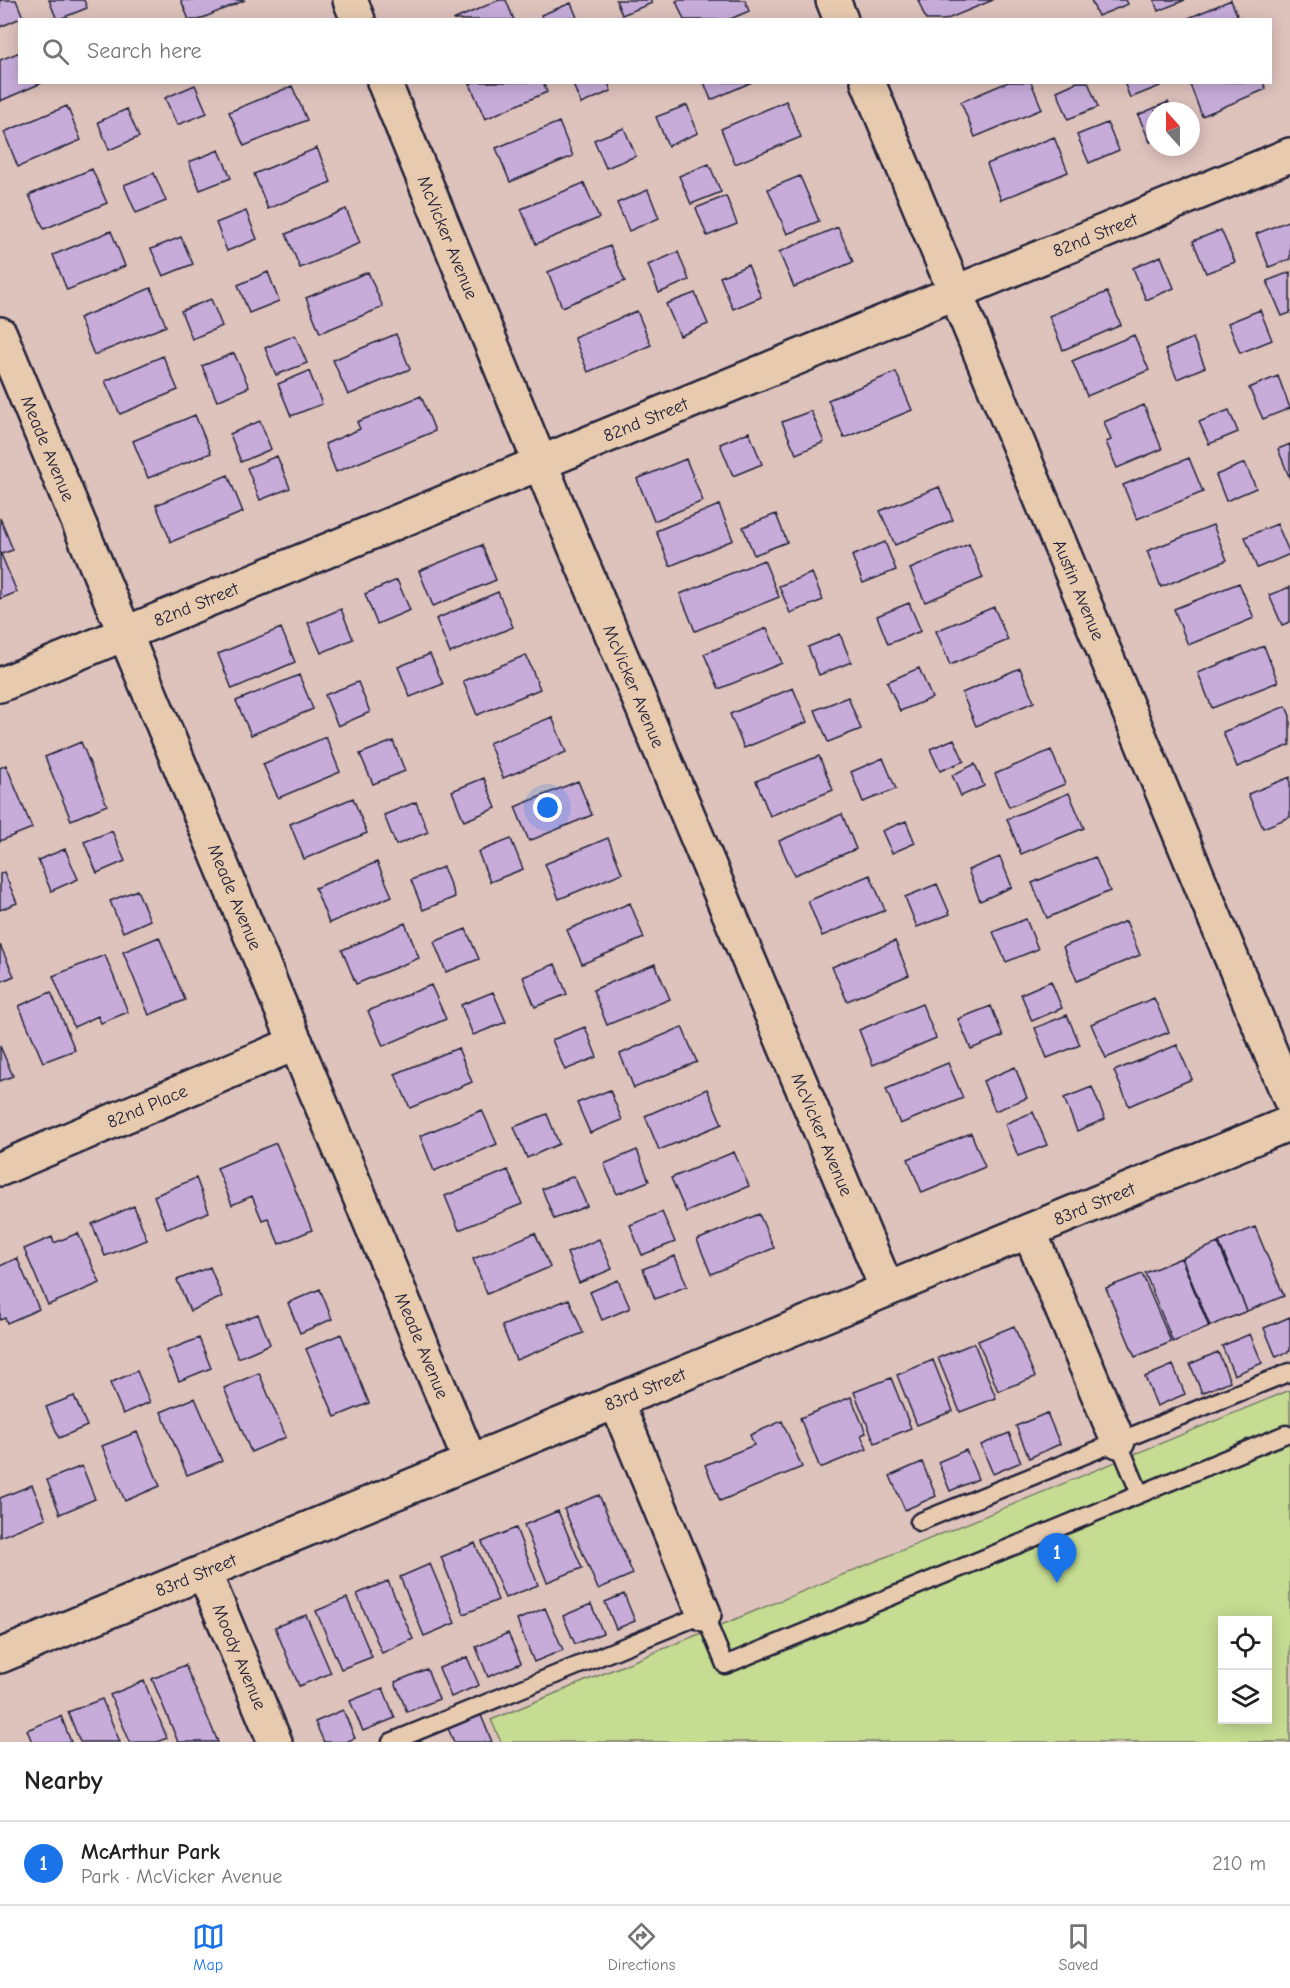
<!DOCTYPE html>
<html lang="en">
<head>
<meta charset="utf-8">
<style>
	:root { --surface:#fff; --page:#f6f6f6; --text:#222; --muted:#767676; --line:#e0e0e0; --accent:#1a73e8 }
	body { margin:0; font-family:"Comic Neue",sans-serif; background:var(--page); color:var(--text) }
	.controls { position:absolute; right:18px; bottom:18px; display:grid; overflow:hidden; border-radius:0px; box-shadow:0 3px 15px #0003 }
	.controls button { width:54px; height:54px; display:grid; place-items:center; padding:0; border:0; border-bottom:2px solid var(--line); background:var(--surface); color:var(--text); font:30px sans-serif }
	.compass { position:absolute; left:1146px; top:102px; width:54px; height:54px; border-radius:50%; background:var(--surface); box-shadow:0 3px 15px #0003; rotate:339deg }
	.you { position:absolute; left:548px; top:808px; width:21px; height:21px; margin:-15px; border:4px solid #fff; border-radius:50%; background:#1a73e8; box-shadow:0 0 0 9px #1a73e833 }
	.badge { display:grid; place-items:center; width:39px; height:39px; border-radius:50%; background:var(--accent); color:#fff; font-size:20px; font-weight:700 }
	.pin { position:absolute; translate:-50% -50px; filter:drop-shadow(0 2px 3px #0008) }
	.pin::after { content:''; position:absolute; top:32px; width:21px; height:18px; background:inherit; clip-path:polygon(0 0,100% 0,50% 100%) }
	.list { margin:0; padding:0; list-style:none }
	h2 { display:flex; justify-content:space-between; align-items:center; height:78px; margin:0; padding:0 24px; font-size:26px }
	h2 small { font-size:20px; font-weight:400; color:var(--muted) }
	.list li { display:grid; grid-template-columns:39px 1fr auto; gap:18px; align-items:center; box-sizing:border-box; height:84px; padding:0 24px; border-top:2px solid var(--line) }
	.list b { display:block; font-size:22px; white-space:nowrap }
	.list p { margin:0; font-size:20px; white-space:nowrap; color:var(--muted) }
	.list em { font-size:20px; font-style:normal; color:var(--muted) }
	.icon { flex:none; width:33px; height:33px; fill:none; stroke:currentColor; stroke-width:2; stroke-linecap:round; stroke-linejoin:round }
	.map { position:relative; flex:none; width:1290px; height:1742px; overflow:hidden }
	.search { position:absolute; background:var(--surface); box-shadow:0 3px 15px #0003; left:18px; right:18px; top:18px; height:66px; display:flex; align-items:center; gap:15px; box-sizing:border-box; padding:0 21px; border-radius:0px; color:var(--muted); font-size:22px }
	.sheet { height:162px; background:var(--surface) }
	nav { display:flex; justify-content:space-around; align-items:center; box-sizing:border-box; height:84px; border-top:2px solid var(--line); background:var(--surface); font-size:16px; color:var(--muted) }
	nav a { display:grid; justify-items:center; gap:3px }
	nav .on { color:var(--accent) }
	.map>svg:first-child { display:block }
	.green { fill:#c5dc92; stroke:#747f66; stroke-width:1.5; fill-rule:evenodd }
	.building { fill:#c7acda; stroke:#22223b; stroke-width:1.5 }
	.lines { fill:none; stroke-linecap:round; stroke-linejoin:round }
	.service-casing { stroke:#22223b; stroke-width:21 }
	.minor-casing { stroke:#22223b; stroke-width:38 }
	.service { stroke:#e8cbaf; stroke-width:16 }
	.minor { stroke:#e8cbaf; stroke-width:33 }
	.labels { text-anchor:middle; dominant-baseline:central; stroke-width:6; stroke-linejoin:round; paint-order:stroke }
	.street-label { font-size:18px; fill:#22223b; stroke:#e8cbaf }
</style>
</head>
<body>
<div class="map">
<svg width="1290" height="1742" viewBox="0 0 1290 1742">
	<rect width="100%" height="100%" fill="#dec2bc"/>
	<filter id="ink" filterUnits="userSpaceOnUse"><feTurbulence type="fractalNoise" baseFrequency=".0167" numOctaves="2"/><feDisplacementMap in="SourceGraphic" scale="12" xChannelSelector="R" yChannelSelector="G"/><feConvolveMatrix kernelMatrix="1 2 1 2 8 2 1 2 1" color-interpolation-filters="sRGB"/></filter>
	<g filter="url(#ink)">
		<path class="green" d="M1290,1390v352h-789l-10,-22zM1222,1620h46v100h-46z"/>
		<path class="building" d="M0,0h16l7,17 -23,10z
			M49,0h35l3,8 -30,12z
			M181,0h64l-47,20h-9z
			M499,0h7l8,20h-61z
			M616,0h35l1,3 -30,12z
			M678,0h67l4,11 -21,9h-44l-8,-19z
			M918,0h75l-48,20h-19z
			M1091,0h35l2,4 -30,12z
			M1154,0h31l-27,11z
			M1231,0l8,20h-55z
			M571,3l7,17h-35l-2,-5z
			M20,52v30h24l-44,19v-41z
			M474,82h69l4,10 -62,27 -15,-35z
			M572,82h36l3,9 -30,13z
			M704,82h48l-41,18z
			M1008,82h23l11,27 -67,28 -14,-35z
			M1077,82h11l10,25 -30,12 -11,-28z
			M1124,82h35l1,4 -30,12z
			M1189,82h74l3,7 -64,27z
			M195,85l12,28 -30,12 -12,-27z
			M292,86l15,34 -63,26 -15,-34z
			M786,101l15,36 -66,27 -14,-35z
			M1168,102l4,9h-17v29l-5,2 -12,-27z
			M687,105l11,28 -30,13 -12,-29z
			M67,106l14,34 -63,27 -14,-35z
			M127,109l12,28 -30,13 -11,-28z
			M559,122l14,34 -63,26 -14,-34z
			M1107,123l12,27 -30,13 -12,-28z
			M624,128l12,28 -30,12 -12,-28z
			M1054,137l14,35 -67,28 -14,-36z
			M317,148l14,34 -63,27 -14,-35z
			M219,150l12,28 -31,12 -11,-28z
			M709,164l12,28 -30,12 -12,-28z
			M92,169l15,34 -63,26 -15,-34z
			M154,173l12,28 -30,12 -12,-28z
			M800,176l19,45 -32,13 -19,-45z
			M584,183l15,35 -63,26 -15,-35z
			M648,190l11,28 -30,13 -12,-28z
			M726,196l11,28 -30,12 -11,-28z
			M346,209l14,34 -60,25 -14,-34z
			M246,211l11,28 -30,12 -11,-28z
			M1290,220v39l-21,8 -13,-33z
			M838,227l15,35 -59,25 -15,-35z
			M1221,230l14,32 -29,11 -13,-32z
			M111,231l14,35 -58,24 -14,-35z
			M181,237l12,27 -30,12 -12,-27z
			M610,246l15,35 -63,26 -14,-35z
			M678,252l11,28 -30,13 -11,-28z
			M1161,256l13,32 -28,12 -13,-32z
			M748,265l13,32 -28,12 -13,-32z
			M268,272l11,29 -30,12 -11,-28z
			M368,272l15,35 -63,26 -14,-35z
			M1290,272v41l-8,3 -15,-35z
			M151,288l15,38 -72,29 -15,-37z
			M1107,292l14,33 -58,25 -14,-34z
			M695,293l13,31 -28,12 -14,-32z
			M211,299l11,27 -30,13 -11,-28z
			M1260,310l12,30 -32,13 -12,-30z
			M637,311l14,34 -63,27 -14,-35z
			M396,334l14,35 -62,26 -15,-35z
			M295,335l12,28 -31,12 -11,-27z
			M1134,335l15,35 -62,26 -15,-35z
			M1193,338l12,29 -28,12 -12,-29z
			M234,353l15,34 -32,14 -15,-35z
			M163,356l15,34 -58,24 -15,-33z
			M309,371l13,33 -31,12 -13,-32z
			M896,372l16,38 -68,28 -16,-38z
			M1278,376l12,32 -27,11 -14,-31z
			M421,396l14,35 -99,41 -11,-28 35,-15 -3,-7z
			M1144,405l18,44 -45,19 -11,-26 5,-2 -7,-18z
			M1229,410l9,22 -29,12 -10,-22z
			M811,411l13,31 -28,12 -14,-32z
			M195,415l16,38 -63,25 -15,-37z
			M260,421l11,28 -30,13 -11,-28z
			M749,432l13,32 -29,12 -13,-32z
			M1290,444v35l-12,-30z
			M277,456l13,32 -30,12 -13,-32z
			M1189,458l14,34 -66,27 -14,-34z
			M686,459l17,42 -49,20 -17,-42z
			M1245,463l11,25 -30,13 -10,-26z
			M228,475l15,37 -72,30 -15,-37z
			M939,487l14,33 -58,25 -15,-34z
			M719,505l14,35 -63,26 -14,-35z
			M776,514l11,28 -33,13 -11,-28z
			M0,518l13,32 -12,4 16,38 -17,7z
			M1277,524l13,30 -33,14 -12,-31z
			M1213,525l14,35 -66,27 -14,-36z
			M885,542l11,28 -33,13 -11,-27z
			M969,544l14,34 -58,24 -15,-33z
			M482,545l14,35 -63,26 -14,-35z
			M764,560l15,37 -84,34 -15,-37z
			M812,573l11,27 -33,13 -11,-27z
			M397,580l13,30 -33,14 -12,-30z
			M1239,583l15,35 -66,27 -14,-36z
			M1290,587v35l-8,3 -13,-30z
			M498,592l15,35 -63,26 -14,-34z
			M909,603l12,28 -33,13 -11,-28z
			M994,607l14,33 -58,25 -14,-34z
			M341,609l12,30 -32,14 -13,-30z
			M281,628l14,34 -63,27 -14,-35z
			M767,628l15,35 -63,26 -15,-35z
			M840,634l11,28 -32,13 -11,-28z
			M1264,646l14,36 -66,26 -14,-35z
			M430,654l13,30 -33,13 -12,-30z
			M526,655l14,34 -63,26 -14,-34z
			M919,668l13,30 -32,13 -13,-29z
			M1020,668l14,34 -58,24 -14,-33z
			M299,675l14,34 -62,26 -15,-34z
			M358,682l12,30 -32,14 -13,-31z
			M793,688l14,34 -63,26 -14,-34z
			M848,697l13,32 -33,13 -13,-32z
			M1286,706l4,10v29l-53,22 -14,-35z
			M552,717l14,35 -63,26 -14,-35z
			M326,737l14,35 -62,26 -15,-34z
			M954,739l10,22 -24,10 -10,-22z
			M393,741l12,30 -32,13 -13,-30z
			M81,742l26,63 -36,15 -26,-63z
			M1051,750l14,34 -56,23 -14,-33z
			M819,756l14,34 -63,26 -14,-35z
			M883,758l13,31 -33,13 -12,-30z
			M975,764l9,22 -23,10 -9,-21z
			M6,765l26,63 -32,13v-73z
			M1290,777v40l-27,11 -15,-34z
			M484,778l12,30 -32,13 -12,-30z
			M578,781l14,34 -63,26 -14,-34z
			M1069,793l15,35 -63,26 -14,-35z
			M353,798l14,35 -63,26 -14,-35z
			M416,802l12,30 -32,13 -12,-30z
			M842,814l14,35 -62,26 -15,-34z
			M906,821l9,22 -23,10 -10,-22z
			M112,831l13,30 -28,12 -13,-31z
			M608,838l14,35 -63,26 -14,-35z
			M511,839l12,30 -33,13 -12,-30z
			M65,849l13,30 -27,12 -13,-31z
			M1000,857l12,30 -32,14 -12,-31z
			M1095,857l15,34 -63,27 -15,-35z
			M377,862l15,34 -63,27 -14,-35z
			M443,867l12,30 -32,13 -12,-30z
			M4,872l13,31 -17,7v-36z
			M870,875l15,35 -63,26 -14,-35z
			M937,884l13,30 -33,13 -12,-30z
			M137,890l13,30 -27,12 -13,-31z
			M630,903l14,35 -62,26 -15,-34z
			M1026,919l12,30 -32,13 -13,-30z
			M1126,921l14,34 -63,26 -14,-34z
			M405,923l14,35 -63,26 -14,-34z
			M466,929l13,30 -33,13 -12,-30z
			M159,937l26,63 -36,15 -26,-63z
			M895,941l14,34 -62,26 -15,-34z
			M0,945l14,31 -14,6z
			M105,955l23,57 -27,11 -3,-7 -24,11 -21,-51z
			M555,964l12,30 -32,13 -12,-30z
			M655,964l15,35 -63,26 -14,-35z
			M1051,981l11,27 -30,13 -11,-27z
			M431,985l15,34 -63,27 -15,-35z
			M51,992l24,58 -32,12 -24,-56z
			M493,992l13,30 -33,13 -12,-30z
			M1154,998l15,34 -63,26 -15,-34z
			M922,1004l14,34 -63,27 -14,-35z
			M991,1006l12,30 -32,13 -13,-30z
			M1067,1015l13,30 -33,13 -12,-30z
			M585,1027l12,30 -32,13 -13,-30z
			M682,1027l15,35 -63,26 -14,-34z
			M1177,1045l15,34 -63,27 -15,-35z
			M0,1046l13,30 -13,5z
			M458,1048l14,34 -62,26 -15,-34z
			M948,1063l15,35 -63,26 -14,-35z
			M1015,1067l12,31 -32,13 -12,-30z
			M1092,1087l13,32 -28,12 -13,-33z
			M707,1089l15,35 -63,26 -14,-34z
			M610,1090l12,30 -32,13 -13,-30z
			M482,1110l15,34 -63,27 -14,-35z
			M1033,1112l14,33 -29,11 -13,-32z
			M547,1114l12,30 -32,14 -13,-31z
			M971,1133l14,34 -63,26 -14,-34z
			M276,1143l36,87 -33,14 -11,-26 -6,2 -10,-24 -20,9 -15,-37z
			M637,1150l12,31 -32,13 -13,-30z
			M734,1152l15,34 -63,26 -15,-34z
			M508,1170l14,34 -63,26 -14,-34z
			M574,1176l13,30 -33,13 -12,-30z
			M196,1178l13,34 -42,17 -13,-33z
			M134,1206l13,34 -42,16 -13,-32z
			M662,1212l13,30 -33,13 -12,-30z
			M759,1214l15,34 -63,26 -14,-34z
			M1255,1227l29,69 -37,15 -28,-69z
			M78,1233l22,50 -52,22 -24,-56 28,-12 2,6z
			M535,1233l15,34 -63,27 -14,-35z
			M599,1239l13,30 -33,14 -12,-30z
			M1218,1243l29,68 -37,15 -28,-68z
			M675,1256l12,30 -32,13 -12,-30z
			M17,1258l22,51 -32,14 -2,-5 -5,2v-54z
			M1181,1258l28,69 -36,15 -28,-69z
			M210,1267l12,30 -32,14 -13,-31z
			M1142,1274l29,68 -36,15 -29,-69z
			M618,1280l12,28 -28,12 -12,-28z
			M320,1289l12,30 -32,14 -12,-30z
			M569,1299l14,34 -67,27 -14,-34z
			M258,1314l12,30 -32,14 -13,-31z
			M1290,1317v34l-14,6 -12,-29z
			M1014,1326l21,51 -37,14 -20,-50z
			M341,1334l28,69 -34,14 -29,-68z
			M1250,1334l12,29 -28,12 -12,-29z
			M199,1338l12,30 -32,13 -13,-30z
			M974,1343l22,55 -36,14 -22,-54z
			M1218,1352l12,29 -28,12 -12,-29z
			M933,1360l20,51 -36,14 -20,-50z
			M1173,1365l12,29 -28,12 -12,-29z
			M137,1371l13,31 -27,12 -13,-31z
			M259,1373l27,64 -35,15 -27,-64z
			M891,1378l20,50 -36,15 -21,-51z
			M74,1396l13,30 -28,12 -13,-31z
			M851,1397l15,36 -5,2 6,14 -47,19 -20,-50z
			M195,1398l27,63 -35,14 -26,-63z
			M1047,1413l13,31 -31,14 -13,-32z
			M782,1421l20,46 -82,34 -15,-36 49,-20 -4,-10z
			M137,1432l23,54 -35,15 -23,-55z
			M1009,1433l12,29 -28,12 -12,-29z
			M966,1450l12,29 -28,12 -12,-29z
			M922,1462l14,34 -31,14 -15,-34z
			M82,1466l13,33 -35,15 -13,-34z
			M32,1485l14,33 -46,19v-39z
			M599,1495l34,79 -35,15 -34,-80z
			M558,1511l24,57 -35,14 -23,-57z
			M516,1528l22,57 -33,13 -23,-56z
			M475,1543l23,57 -34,14 -23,-57z
			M430,1564l25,59 -31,13 -24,-59z
			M388,1581l25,58 -31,14 -25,-59z
			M624,1594l11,27 -19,8 -11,-27z
			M347,1598l25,59 -31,12 -25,-58z
			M591,1604l12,29 -28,11 -12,-28z
			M545,1608l18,42 -29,12 -17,-42z
			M306,1615l25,58 -32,13 -24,-59z
			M508,1633l13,30 -33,14 -12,-30z
			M467,1657l12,28 -28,12 -12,-29z
			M185,1665l33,77h-40l-26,-63z
			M427,1669l12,30 -32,13 -12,-30z
			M144,1681l23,57 -10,4h-27l-20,-47z
			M383,1688l12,30 -32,13 -13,-30z
			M102,1699l18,43h-40l-12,-30z
			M343,1710l12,28 -9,4h-22l-9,-20z
			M480,1713l12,29h-38l-7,-16z
			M61,1716l10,26h-39l-5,-12z"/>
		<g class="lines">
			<defs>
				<path id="service" d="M1118,1441l22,53
					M919,1522l371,-150
					M391,1742l313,-128 21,51 561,-231"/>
				<g id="minor">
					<path d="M350,0l8,20"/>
					<path d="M833,0l8,20"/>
					<path id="s1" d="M384,82l171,417 332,790"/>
					<path id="s2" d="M868,82l422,1017"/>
					<path id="s3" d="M0,334l470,1127"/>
					<path id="s4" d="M0,685l1290,-530"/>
					<path id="s5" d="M0,1169l296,-126"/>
					<path d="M1029,1231l89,210"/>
					<path d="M616,1401l88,213"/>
					<path id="s6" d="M204,1572l71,170"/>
					<path id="s7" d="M0,1656l1290,-533"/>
				</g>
			</defs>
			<use href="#service" class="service-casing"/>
			<use href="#minor" class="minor-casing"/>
			<use href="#service" class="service"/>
			<use href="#minor" class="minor"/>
		</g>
	</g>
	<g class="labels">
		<g class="street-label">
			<text stroke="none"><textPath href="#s4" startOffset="1184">82nd Street</textPath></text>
			<text stroke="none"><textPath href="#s1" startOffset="168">McVicker Avenue</textPath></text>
			<text stroke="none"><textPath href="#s4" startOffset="698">82nd Street</textPath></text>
			<text stroke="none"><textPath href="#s3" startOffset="124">Meade Avenue</textPath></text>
			<text stroke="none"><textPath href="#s2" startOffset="550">Austin Avenue</textPath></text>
			<text stroke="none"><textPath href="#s4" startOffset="212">82nd Street</textPath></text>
			<text stroke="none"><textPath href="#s1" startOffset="654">McVicker Avenue</textPath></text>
			<text stroke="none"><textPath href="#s3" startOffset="610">Meade Avenue</textPath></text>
			<text stroke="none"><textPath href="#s5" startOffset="160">82nd Place</textPath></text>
			<text stroke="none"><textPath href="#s1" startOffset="1140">McVicker Avenue</textPath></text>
			<text stroke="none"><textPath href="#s7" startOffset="1184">83rd Street</textPath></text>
			<text stroke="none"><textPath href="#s3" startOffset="1096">Meade Avenue</textPath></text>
			<text stroke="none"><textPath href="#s7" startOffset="698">83rd Street</textPath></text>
			<text stroke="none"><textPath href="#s7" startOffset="212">83rd Street</textPath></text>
			<text stroke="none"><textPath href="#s6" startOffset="92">Moody Avenue</textPath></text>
		</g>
	</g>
</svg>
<div class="controls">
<button><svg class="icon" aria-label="locate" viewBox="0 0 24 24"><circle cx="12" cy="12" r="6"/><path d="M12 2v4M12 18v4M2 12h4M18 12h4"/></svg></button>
<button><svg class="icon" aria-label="layers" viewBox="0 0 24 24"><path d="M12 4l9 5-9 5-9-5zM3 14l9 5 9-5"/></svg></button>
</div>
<svg class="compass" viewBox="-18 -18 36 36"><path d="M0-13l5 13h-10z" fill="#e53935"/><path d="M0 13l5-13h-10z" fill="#767676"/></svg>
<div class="you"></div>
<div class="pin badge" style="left:1057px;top:1583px">1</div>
<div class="search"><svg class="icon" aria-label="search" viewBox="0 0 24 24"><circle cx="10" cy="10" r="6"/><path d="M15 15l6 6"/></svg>Search here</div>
</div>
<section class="sheet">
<h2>Nearby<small></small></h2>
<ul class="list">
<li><span class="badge">1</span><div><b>McArthur Park</b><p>Park · McVicker Avenue</p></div><em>210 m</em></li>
</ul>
</section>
<nav>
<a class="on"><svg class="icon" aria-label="map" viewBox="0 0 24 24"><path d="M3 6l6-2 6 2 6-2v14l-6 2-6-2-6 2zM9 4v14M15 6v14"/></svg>Map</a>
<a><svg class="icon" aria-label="directions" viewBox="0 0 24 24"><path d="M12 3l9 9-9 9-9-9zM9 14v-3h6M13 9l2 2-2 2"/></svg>Directions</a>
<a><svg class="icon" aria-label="saved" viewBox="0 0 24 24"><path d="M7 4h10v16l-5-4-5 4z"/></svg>Saved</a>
</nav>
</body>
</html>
